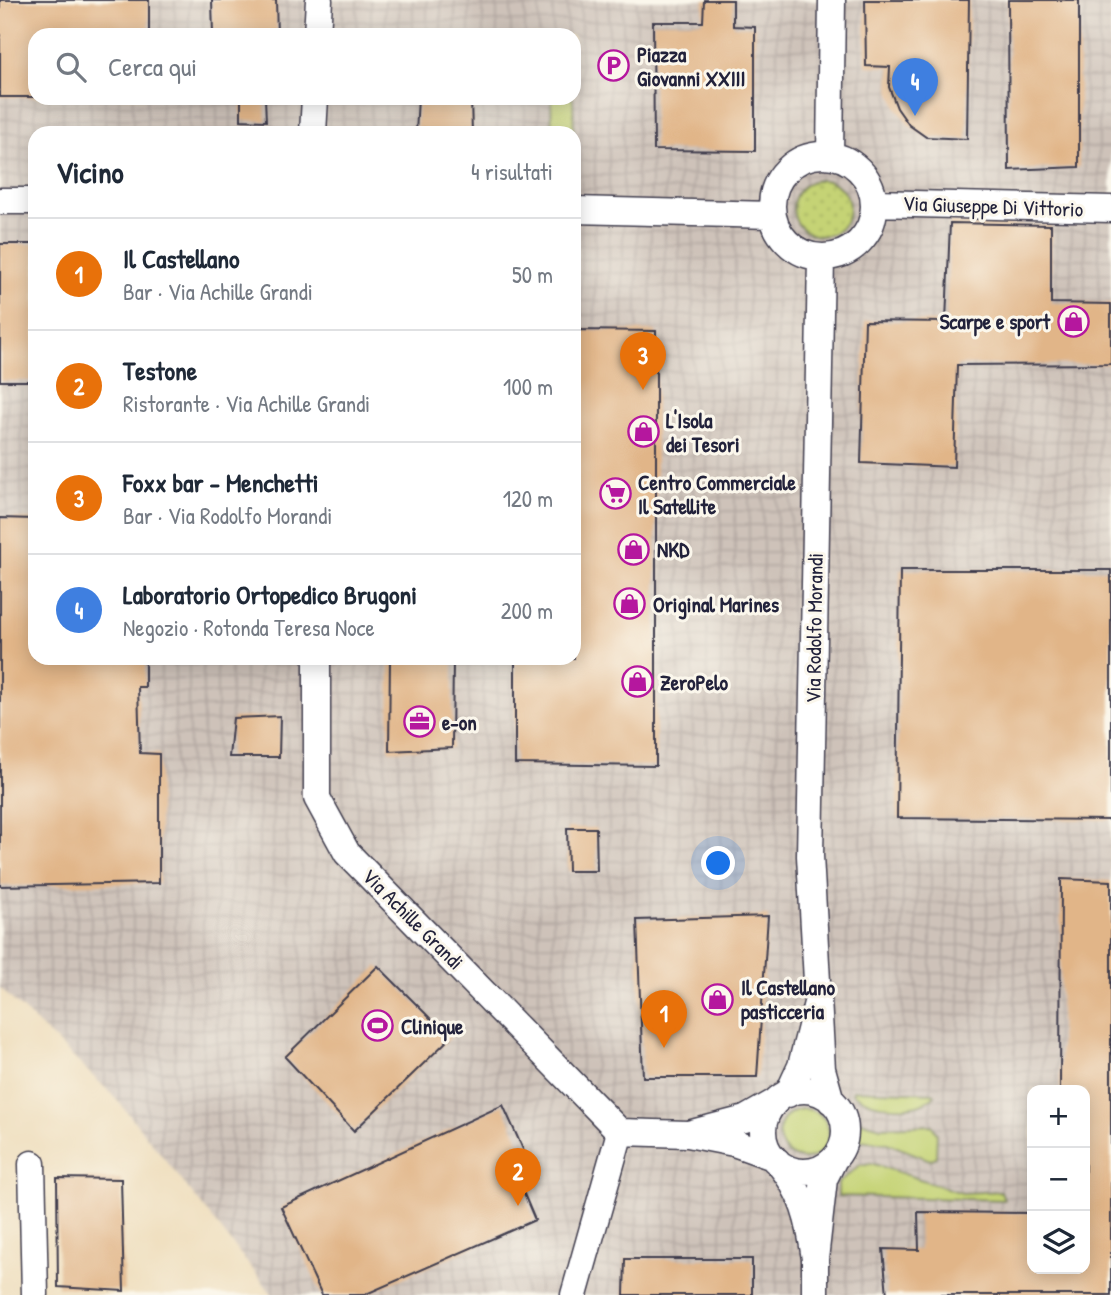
<!DOCTYPE html>
<html lang="it">
<head>
<meta charset="utf-8">
<style>
	:root { --surface:#fff; --page:#f2f2f3; --text:#1f2937; --muted:#747a83; --line:#e0e1e3; --accent:#2563eb }
	body { margin:0; font-family:"Patrick Hand",sans-serif; background:var(--page); color:var(--text) }
	.controls { position:absolute; right:21px; bottom:21px; display:grid; overflow:hidden; border-radius:14px; box-shadow:0 4px 18px #0003 }
	.controls button { width:63px; height:63px; display:grid; place-items:center; padding:0; border:0; border-bottom:2px solid var(--line); background:var(--surface); color:var(--text); font:35px sans-serif }
	.you { position:absolute; left:719px; top:864px; width:24px; height:24px; margin:-18px; border:5px solid #fff; border-radius:50%; background:#1a73e8; box-shadow:0 0 0 10px #1a73e833 }
	.badge { display:grid; place-items:center; width:46px; height:46px; border-radius:50%; background:var(--accent); color:#fff; font-size:23px; font-weight:700 }
	.pin { position:absolute; translate:-50% -58px; filter:drop-shadow(0 2px 4px #0008) }
	.pin::after { content:''; position:absolute; top:37px; width:24px; height:21px; background:inherit; clip-path:polygon(0 0,100% 0,50% 100%) }
	.list { margin:0; padding:0; list-style:none }
	h2 { display:flex; justify-content:space-between; align-items:center; height:91px; margin:0; padding:0 28px; font-size:30px }
	h2 small { font-size:23px; font-weight:400; color:var(--muted) }
	.list li { display:grid; grid-template-columns:46px 1fr auto; gap:21px; align-items:center; box-sizing:border-box; height:112px; padding:0 28px; border-top:2px solid var(--line) }
	.list b { display:block; font-size:26px; white-space:nowrap }
	.list p { margin:0; font-size:23px; white-space:nowrap; color:var(--muted) }
	.list em { font-size:23px; font-style:normal; color:var(--muted) }
	.icon { flex:none; width:38px; height:38px; fill:none; stroke:currentColor; stroke-width:2; stroke-linecap:round; stroke-linejoin:round }
	.map { position:relative; flex:none; width:1111px; height:1295px; overflow:hidden }
	.search { position:absolute; background:var(--surface); box-shadow:0 4px 18px #0003; left:28px; top:28px; width:553px; height:77px; display:flex; align-items:center; gap:18px; box-sizing:border-box; padding:0 24px; border-radius:21px; color:var(--muted); font-size:26px }
	.panel { position:absolute; background:var(--surface); box-shadow:0 4px 18px #0003; left:28px; top:126px; width:553px; height:539px; border-radius:21px }
	.map>svg:first-child { display:block }
	.industrial { fill:url(#industrial-grid); fill-rule:evenodd }
	.grass { fill:#c5d375; stroke:#747a58; stroke-width:2 }
	.park { fill:url(#park-dots); stroke:#747a58; stroke-width:2 }
	.building { fill:#e1b588 }
	.lines { fill:none; stroke-linecap:round; stroke-linejoin:round }
	.minor-casing { stroke:#413e4e; stroke-width:29 }
	.minor { stroke:#fff; stroke-width:26 }
	.labels { text-anchor:middle; dominant-baseline:central; stroke-width:6; stroke-linejoin:round; paint-order:stroke }
	.poi-label { font-size:21px; font-weight:bold; fill:#22223b; stroke:#fbf7ec; text-anchor:start }
	.street-label { font-size:21px; fill:#22223b; stroke:#fbf7ec }
</style>
</head>
<body>
<div class="map">
<svg width="1111" height="1295" viewBox="0 0 1111 1295">
	<defs>
		<pattern id="industrial-grid" width="8" height="8" patternUnits="userSpaceOnUse" patternTransform="scale(1.75)"><rect width="8" height="8" fill="#cec2b9"/><path d="M0 4h8M4 0v8" fill="none" stroke="#b1a6a0"/></pattern>
		<pattern id="park-dots" width="8" height="8" patternUnits="userSpaceOnUse" patternTransform="scale(1.75)"><rect width="8" height="8" fill="#c5d375"/><path d="M2 2h.1M6 6h.1" fill="none" stroke="#a9b566" stroke-width="1.8" stroke-linecap="round"/></pattern>
	</defs>
	<rect width="100%" height="100%" fill="#fbf7ec"/>
	<filter id="ink" filterUnits="userSpaceOnUse"><feTurbulence type="fractalNoise" baseFrequency=".0143" numOctaves="2"/><feDisplacementMap in="SourceGraphic" scale="14" xChannelSelector="R" yChannelSelector="G"/><feConvolveMatrix kernelMatrix="1 2 1 2 8 2 1 2 1" color-interpolation-filters="sRGB"/></filter>
	<filter id="wash" filterUnits="userSpaceOnUse"><feTurbulence type="fractalNoise" baseFrequency=".00686" numOctaves="4" result="noise"/><feDisplacementMap in="SourceGraphic" scale="28" xChannelSelector="R" yChannelSelector="G"/><feGaussianBlur stdDeviation="1.57" result="paint"/><feColorMatrix in="noise" values="0 0 0 0 0 0 0 0 0 0 0 0 0 0 0 0 0 1.4 0 .05"/><feComposite in="paint" operator="in"/></filter>
	<g filter="url(#wash)">
		<rect width="100%" height="100%" fill="#efdebd"/>
		<path class="industrial" d="M0,0h1111v1295h-838l-157,-197 -116,-110zM35,35h539v63h-539zM35,133h539v525h-539zM1032,1090h53v179h-53z"/>
		<path class="grass" d="M551,98h22l1,35h-22z
			M853,1090l80,3 2,2c-21,20 -61,13 -83,-2z
			M779 1134a25 25 0 1 1 50 0a25 25 0 1 1-50 0Z
			M857,1120l24,7 51,-2 5,9 -1,23 -6,3 -43,-17 -29,-3 -3,-7z
			M871,1163l91,30 39,-2 3,9 -166,-4v-13l22,-18z"/>
		<path class="park" d="M793 208a28 28 0 1 1 56 0a28 28 0 1 1-56 0Z"/>
		<g id="blocks">
			<path class="building" d="M0,0h149v35h-114v62h-35z
				M212,0h64l1,35h-64z
				M704,0h29v26l22,1v124l-101,-1 -1,-128h50z
				M865,0h104l-2,139 -41,-2 -17,-12 -12,-17 -8,-21 1,-20 -24,-1z
				M1008,0h71v167l-70,3z
				M241,98h24l1,23 -25,-1z
				M418,98h53l1,35h-56z
				M950,223l101,2v78l60,1v60l-154,1 -3,102 -93,-4 4,-142 81,1z
				M0,244h35v137h-35z
				M574,330l82,1v435l-141,-2v-106h59z
				M0,518l35,1v139h110v29h-7l2,66 19,1v129l-159,3z
				M900,570h211v250l-214,-2z
				M390,658h63l-1,90 -63,3z
				M280,716l-1,41h-50l4,-39z
				M567,828h29l1,43h-29z
				M1061,879l50,2v414h-224l-4,-46 36,1 -1,-38 114,1v56h53v-179h-25z
				M768,916l-11,161h-114l-6,-157z
				M378,966l72,72 -96,93 -69,-74z
				M503,1105l33,73 -15,9 14,33 -171,75h-42l-41,-88z
				M57,1178l64,1 3,112 -66,-4z
				M625,1259h127v36h-128z"/>
		</g>
	</g>
	<g filter="url(#ink)">
		<use href="#blocks" fill-opacity="0" stroke="#413e4e" stroke-width="2"/>
		<g class="lines">
			<defs>
				<path id="minor" d="M317,35l2,-35
					M313,133l2,-35
					M772 206a51 51 0 1 1 102 0a51 51 0 1 1-102 0Z
					M830,155l2,-155
					M0,201h35
					M875,203l236,6
					M574,210l198,5
					M317,658v140l30,55 273,279 68,2
					M818,999l-8,-143 11,-598
					M763 1131a41 41 0 1 1 82 0a41 41 0 1 1-82 0Z
					M788,1094l13,-28 17,-67 4,70 9,32
					M773,1157l-39,-14 -46,-9 57,-15 30,-17
					M777,1161c26,30 33,61 38,98l9,-80 9,-18
					M32,1164l3,131
					M574,1295l46,-163
					M815,1295v-36"/>
			</defs>
			<use href="#minor" class="minor-casing"/>
			<use href="#minor" class="minor"/>
		</g>
	</g>
	<defs>
		<symbol id="parking-ring" viewBox="-11 -11 22 22"><circle r="9.5" fill="#fbf7ec" stroke="#b5179e" stroke-width="1.5"/><path d="M-3.5-5.5H1a3.5 3.5 0 0 1 0 7H-1V5.5H-3.5ZM-1-3.4V-.6H.8a1.4 1.4 0 0 0 0-2.8Z" fill="#b5179e"/></symbol>
		<symbol id="shop-ring" viewBox="-11 -11 22 22"><circle r="9.5" fill="#fbf7ec" stroke="#b5179e" stroke-width="1.5"/><path d="M-5-2.5h2.3a2.7 3.5 0 0 1 5.4 0H5L5.5 6h-11ZM-1.5-2.5h3a1.5 2.3 0 0 0-3 0Z" fill="#b5179e"/></symbol>
		<symbol id="supermarket-ring" viewBox="-11 -11 22 22"><circle r="9.5" fill="#fbf7ec" stroke="#b5179e" stroke-width="1.5"/><path d="M-6-5.5h2.5l.6 2H6L4.5 2H-2.5L-4.4-4H-6ZM-1.5 3.2a1.3 1.3 0 1 0 .1 0ZM3 3.2a1.3 1.3 0 1 0 .1 0Z" fill="#b5179e"/></symbol>
		<symbol id="office-ring" viewBox="-11 -11 22 22"><circle r="9.5" fill="#fbf7ec" stroke="#b5179e" stroke-width="1.5"/><path d="M-6-3h4V-5.5h4V-3h4V5H-6ZM-1-4.5V-3h2v-1.5ZM-6 0V1H6V0Z" fill="#b5179e"/></symbol>
		<symbol id="stadium-ring" viewBox="-11 -11 22 22"><circle r="9.5" fill="#fbf7ec" stroke="#b5179e" stroke-width="1.5"/><path d="M0-5a6.5 5 0 1 0 0 10a6.5 5 0 1 0 0-10ZM-3.5-1.8h7v3.6h-7Z" fill="#b5179e"/></symbol>
	</defs>
	<g fill-rule="evenodd">
		<use href="#parking-ring" x="596" y="48" width="35" height="35"/>
		<use href="#shop-ring" x="1056" y="304" width="35" height="35"/>
		<use href="#shop-ring" x="626" y="414" width="35" height="35"/>
		<use href="#supermarket-ring" x="598" y="476" width="35" height="35"/>
		<use href="#shop-ring" x="616" y="532" width="35" height="35"/>
		<use href="#shop-ring" x="612" y="586" width="35" height="35"/>
		<use href="#shop-ring" x="620" y="664" width="35" height="35"/>
		<use href="#office-ring" x="402" y="704" width="35" height="35"/>
		<use href="#shop-ring" x="700" y="982" width="35" height="35"/>
		<use href="#stadium-ring" x="360" y="1008" width="35" height="35"/>
	</g>
	<g class="labels">
		<g class="poi-label">
			<text x="637" y="54">Piazza<tspan x="637" dy="24">Giovanni XXIII</tspan></text>
			<text x="1050" y="321" text-anchor="end">Scarpe e sport</text>
			<text x="666" y="420">L'Isola<tspan x="666" dy="24">dei Tesori</tspan></text>
			<text x="638" y="482">Centro Commerciale<tspan x="638" dy="24">Il Satellite</tspan></text>
			<text x="657" y="549">NKD</text>
			<text x="653" y="604">Original Marines</text>
			<text x="660" y="682">ZeroPelo</text>
			<text x="442" y="722">e-on</text>
			<text x="741" y="987">Il Castellano<tspan x="741" dy="24">pasticceria</tspan></text>
			<text x="401" y="1026">Clinique</text>
		</g>
		<g class="street-label">
			<text transform="translate(993 206) rotate(2)">Via Giuseppe Di Vittorio</text>
			<text transform="translate(814 628) rotate(-89)">Via Rodolfo Morandi</text>
			<text transform="translate(413 919) rotate(45)">Via Achille Grandi</text>
		</g>
	</g>
</svg>
<div class="controls">
<button>+</button>
<button>−</button>
<button><svg class="icon" aria-label="layers" viewBox="0 0 24 24"><path d="M12 4l9 5-9 5-9-5zM3 14l9 5 9-5"/></svg></button>
</div>
<div class="you"></div>
<div class="pin badge" style="left:664px;top:1048px;background:#e8710a">1</div>
<div class="pin badge" style="left:518px;top:1206px;background:#e8710a">2</div>
<div class="pin badge" style="left:643px;top:390px;background:#e8710a">3</div>
<div class="pin badge" style="left:915px;top:116px;background:#3f7fe0">4</div>
<div class="search"><svg class="icon" aria-label="search" viewBox="0 0 24 24"><circle cx="10" cy="10" r="6"/><path d="M15 15l6 6"/></svg>Cerca qui</div>
<section class="panel">
<h2>Vicino<small>4 risultati</small></h2>
<ul class="list">
<li><span class="badge" style="background:#e8710a">1</span><div><b>Il Castellano</b><p>Bar · Via Achille Grandi</p></div><em>50 m</em></li>
<li><span class="badge" style="background:#e8710a">2</span><div><b>Testone</b><p>Ristorante · Via Achille Grandi</p></div><em>100 m</em></li>
<li><span class="badge" style="background:#e8710a">3</span><div><b>Foxx bar - Menchetti</b><p>Bar · Via Rodolfo Morandi</p></div><em>120 m</em></li>
<li><span class="badge" style="background:#3f7fe0">4</span><div><b>Laboratorio Ortopedico Brugoni</b><p>Negozio · Rotonda Teresa Noce</p></div><em>200 m</em></li>
</ul>
</section>
</div>
</body>
</html>
